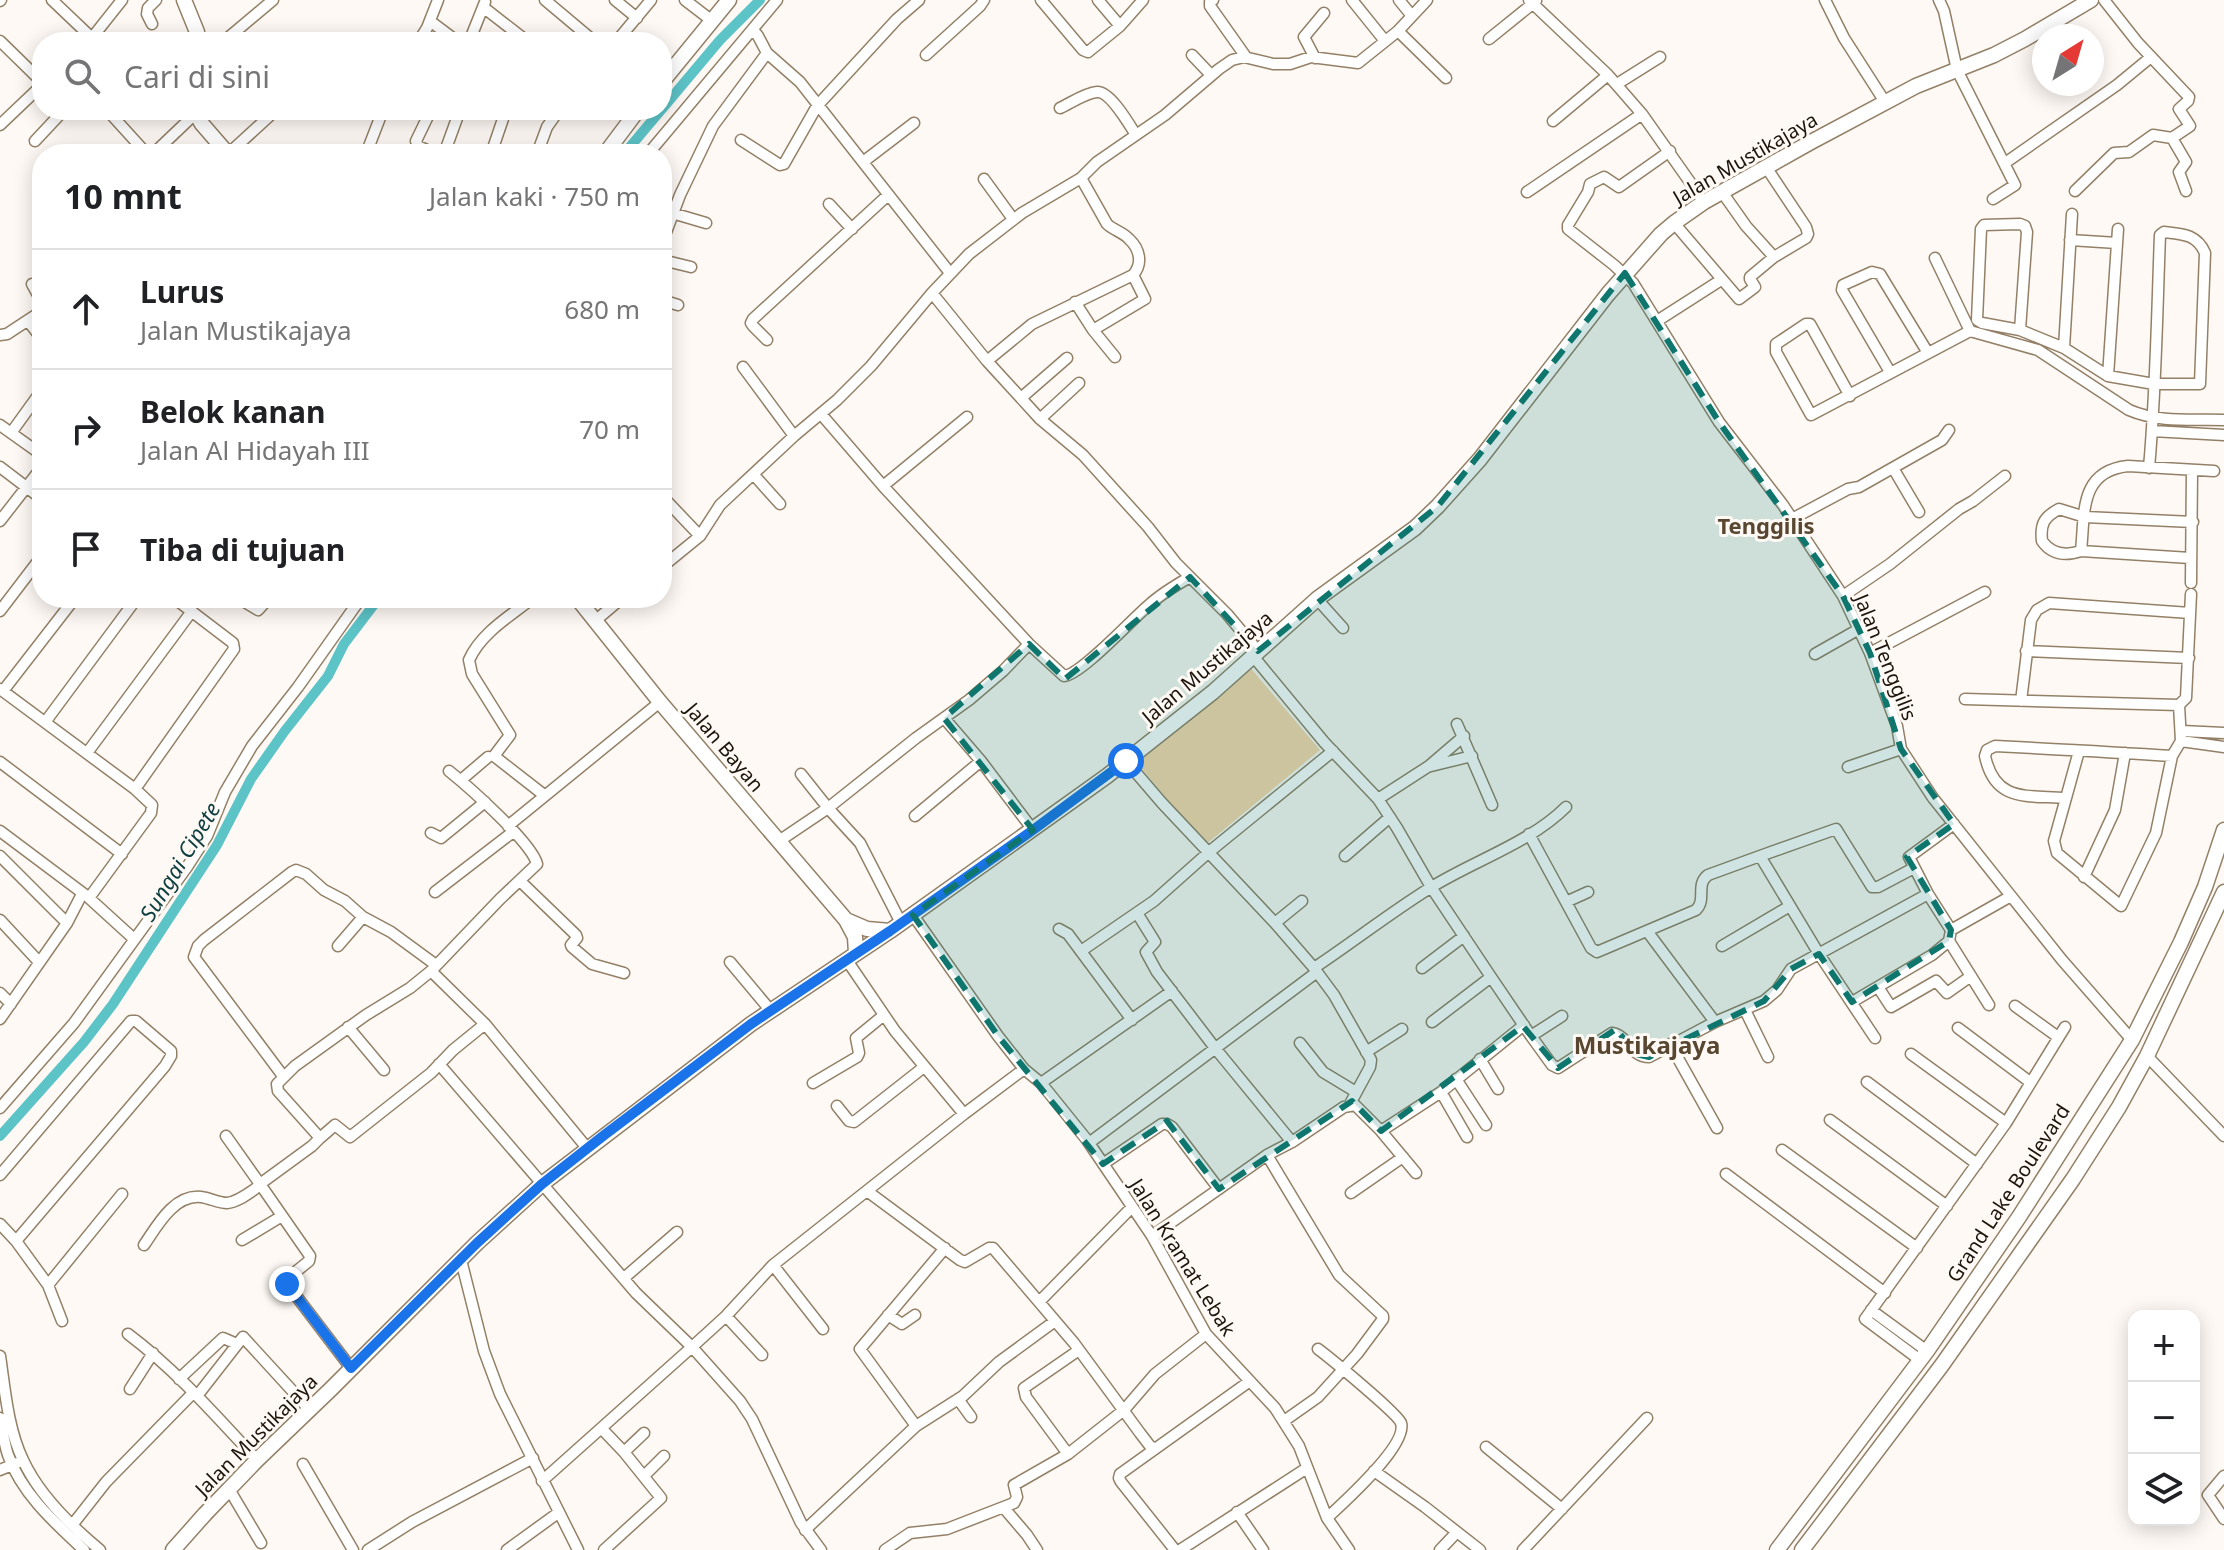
<!DOCTYPE html>
<html lang="id">
<head>
<meta charset="utf-8">
<style>
	:root { --surface:#fff; --page:#f2f2f2; --text:#202124; --muted:#757577; --line:#e0e0e0 }
	body { margin:0; font-family:"Noto Sans",sans-serif; background:var(--page); color:var(--text) }
	.controls { position:absolute; right:24px; bottom:24px; display:grid; overflow:hidden; border-radius:16px; box-shadow:0 4px 20px #0003 }
	.controls button { width:72px; height:72px; display:grid; place-items:center; padding:0; border:0; border-bottom:2px solid var(--line); background:var(--surface); color:var(--text); font:40px sans-serif }
	.compass { position:absolute; left:2032px; top:24px; width:72px; height:72px; border-radius:50%; background:var(--surface); box-shadow:0 4px 20px #0003; rotate:37deg }
	.stop { position:absolute; width:24px; height:24px; margin:-18px; border:6px solid #1a73e8; border-radius:50%; background:#fff }
	.stop.end { background:#1a73e8; border-color:#fff; box-shadow:0 2px 8px #0008 }
	.list { margin:0; padding:0; list-style:none }
	h2 { display:flex; justify-content:space-between; align-items:center; height:104px; margin:0; padding:0 32px; font-size:34px }
	h2 small { font-size:26px; font-weight:400; color:var(--muted) }
	.list li { display:grid; grid-template-columns:52px 1fr auto; gap:24px; align-items:center; box-sizing:border-box; height:120px; padding:0 32px; border-top:2px solid var(--line) }
	.list b { display:block; font-size:30px; white-space:nowrap }
	.list p { margin:0; font-size:26px; white-space:nowrap; color:var(--muted) }
	.list em { font-size:26px; font-style:normal; color:var(--muted) }
	.icon { flex:none; width:44px; height:44px; fill:none; stroke:currentColor; stroke-width:2; stroke-linecap:round; stroke-linejoin:round }
	.map { position:relative; flex:none; width:2224px; height:1550px; overflow:hidden }
	.search { position:absolute; background:var(--surface); box-shadow:0 4px 20px #0003; left:32px; top:32px; width:640px; height:88px; display:flex; align-items:center; gap:20px; box-sizing:border-box; padding:0 28px; border-radius:32px; color:var(--muted); font-size:30px }
	.panel { position:absolute; background:var(--surface); box-shadow:0 4px 20px #0003; left:32px; top:144px; width:640px; height:464px; border-radius:32px }
	.map>svg:first-child { display:block }
	.green { fill:#fbd8ac }
	.lines { fill:none; stroke-linecap:round; stroke-linejoin:round }
	.canal { stroke:#5cc3c7; stroke-width:10 }
	.street-casing { stroke:#938067; stroke-width:13 }
	.secondary-casing { stroke:#938067; stroke-width:17 }
	.street { stroke:#fff; stroke-width:10 }
	.secondary { stroke:#fff; stroke-width:14 }
	.route { stroke:#1a73e8; stroke-width:10 }
	.marked { fill:#0f766e; fill-opacity:0.2; stroke:#0f766e; stroke-width:6; stroke-dasharray:16 10; stroke-linejoin:round }
	.labels { text-anchor:middle; dominant-baseline:central; stroke-width:6; stroke-linejoin:round; paint-order:stroke }
	.street-label { font-size:20px; fill:#1d150c; stroke:#fef9f4 }
	.neighbourhood-label { font-size:22px; font-weight:bold; fill:#584630; stroke:#fef9f4 }
	.water-label { font-size:22px; font-style:italic; fill:#0d3e40; stroke:#fef9f4 }
	.quarter-label { font-size:24px; font-weight:bold; fill:#584630; stroke:#fef9f4 }
</style>
</head>
<body>
<div class="map">
<svg width="2224" height="1550" viewBox="0 0 2224 1550">
	<rect width="100%" height="100%" fill="#fef9f4"/>
	<path class="green" d="M1248,665l72,85 -115,95 -71,-86z"/>
	<g class="lines">
		<path class="canal" d="M662,109l58,-69 40,-40
			M624,154l37,-44
			M0,1136l84,-94 29,-38 104,-159 34,-66 33,-47 44,-56 16,-32 35,-46"/>
		<defs>
			<path id="street" d="M52,0l41,39
				M545,0l50,42
				M615,0l22,18
				M685,0l26,20
				M1041,0l42,50 5,2 32,-26 23,-26
				M1098,0l22,26
				M1213,0l-3,2v4l36,51
				M1352,0l33,41
				M1399,0l13,16
				M1529,0l79,75 34,39 62,88
				M1825,0l19,38 41,64
				M1939,0l5,11 13,59 58,115 -22,14
				M2104,0l34,43 51,54 -1,4 -9,8 11,17 -18,12 14,24 -7,10 7,19
				M0,1l1,-1
				M483,7l45,35
				M430,21l28,21
				M152,24l-5,-10 1,-6 8,-8
				M753,30l5,6 9,17 33,29 150,191
				M1398,31l48,47
				M1489,39l47,-38
				M0,41l42,41
				M94,42l-1,-3 2,-5 27,-34
				M223,42l50,-42
				M418,42l9,-14 11,-28
				M469,42l16,-40
				M616,42l35,-42
				M926,55l54,-49 4,-6
				M1192,55l19,20
				M1315,58l-11,-21 20,-24
				M1617,84l43,-27
				M1060,108c11,-5 25,-15 37,-16 13,-1 32,32 39,43
				M107,110l40,44
				M431,110l-15,31 2,5 17,8
				M1553,121l55,-46
				M0,125l42,-40
				M741,140l39,25 4,-1 33,-58 80,-87 22,-19
				M35,141l29,-31
				M1670,151l-51,36 -15,-10 -14,7 -2,8 -20,33v4l46,36 19,18 86,139 64,83 60,91 27,57 27,73 4,23 32,49 129,162 70,80
				M153,154l43,-41
				M228,154l48,-44
				M366,154l17,-44
				M444,154l16,-44
				M491,154l15,-44
				M537,154l10,-27 12,-17
				M648,154l129,-154
				M863,162l51,-39
				M2005,163l112,-78 34,-28
				M1081,178l26,46c6,6 16,8 22,15 11,10 14,25 4,36
				M984,179l29,40
				M2075,191l39,-38 15,-1 24,-17 19,3
				M1527,192l115,-78
				M1722,192l24,34 28,31 32,-19 2,-4 -2,-7 -40,-60
				M829,204l23,25
				M672,213l34,10
				M1674,223l65,76 16,-12 -5,-8v-2l24,-20
				M2118,229l-10,147 46,8h46l5,-131c-8,-19 -23,-19 -41,-21l-4,3c-3,78 -4,156 -11,233
				M2070,240l47,3
				M662,243l18,-48 33,-69 54,-73
				M1935,258l35,73
				M662,260l29,7
				M32,284l10,18
				M932,293l55,68 53,58 43,36 65,72 28,36 51,51 31,37
				M662,300l16,5
				M1075,302l18,28 22,27
				M28,321l14,18
				M1657,321l64,-41
				M2020,330l7,-98 -2,-6 -5,-2 -36,1 -3,4 -4,91 5,3 38,7 44,18 44,28
				M0,335l7,-1 35,-23
				M767,340l-14,-14 -2,-3 2,-4 134,-123
				M2064,348l8,-134
				M987,361l45,-37 101,-49 12,24 -52,31
				M743,367l51,69
				M1890,372l-48,-82 1,-5 29,-13 8,2 48,79
				M1850,396l-40,-72h-4l-30,20v8l35,63 159,-84 68,19 91,60c30,13 63,9 95,10
				M1021,398l46,-40
				M821,414l62,72 146,158 35,32c17,-1 68,-57 85,-71 12,-11 27,-20 41,-28
				M1040,419l39,-36
				M0,425l42,30
				M2152,431l72,4
				M11,433l31,-43
				M0,467l42,32
				M1893,468l26,44
				M754,475l26,29
				M883,486l84,-69
				M662,496l38,40
				M1792,519l56,-30 11,-2 83,-47 7,-10
				M0,521l42,-54
				M2193,522l-108,-5 -26,-8c-15,8 -19,15 -17,32 10,14 24,15 39,10 4,-38 -2,-80 47,-85l86,5
				M2081,551l109,7
				M662,567l38,-31 20,-31 74,-69 43,-36 34,-34 61,-73 37,-39 53,-41 59,-35 16,-16 68,-47 54,-46 13,-9 12,-3 29,7h17l21,-7 47,6 40,-32 29,-31
				M2191,583l1,-113
				M1843,596l47,-32 69,-55 14,-8 32,-25
				M238,598l20,12 11,-12
				M533,598c-23,18 -52,35 -64,62l3,14 38,61 -16,21 50,39
				M1317,599l26,29
				M0,611l42,-55
				M595,621l27,-23
				M2026,651l163,7
				M1870,653l115,-61
				M1815,654l44,-25
				M1253,656l71,86 54,57 19,29 34,59 60,90 40,59 21,29 6,3 54,-35c17,3 18,24 37,24l66,-35 49,-21 13,-11 14,-21 137,-75
				M0,689l135,100 17,16 -1,8 -62,85 45,41
				M3,691l72,-93
				M1965,699l214,6 7,-7 5,-104
				M2021,701l10,-81 6,-10 12,-7 141,10
				M944,718l37,43 52,69
				M46,721l91,-123
				M1457,724l35,81
				M2182,731l42,2
				M2181,741l43,6
				M2079,751l-13,47c-39,-3 -71,5 -81,-42l2,-6 8,-4c59,3 118,6 177,10l9,-15 -2,-36
				M87,753l105,-142
				M1126,761l36,42 113,120 39,45 20,27 37,65 -1,7 -20,37
				M0,762l122,92
				M1431,766l41,-10
				M1848,767l53,-18
				M801,774l27,34 88,-70 53,-38 34,-29 26,-27
				M461,780l27,-23
				M135,789l99,-140 -1,-6 -59,-45
				M2066,798l-12,43 3,12 64,53 35,-73 16,-77
				M1378,799l51,-33 35,-30
				M915,816l66,-55
				M508,826l152,-124
				M0,831l88,66
				M431,833l10,5 44,-36
				M1529,834l62,114 6,4 99,-42c11,-11 -1,-25 12,-35l52,-19
				M779,841l49,-33 32,35 41,80
				M0,856l67,67
				M1345,856l45,-39
				M2084,877l31,-67 10,-57
				M520,881l56,54 1,3 -6,7 1,2 20,17 32,9
				M435,892l78,-60
				M1566,902l22,-10
				M1137,913l18,29 -9,10 11,20 58,76 77,94
				M913,915l85,121 26,33 17,14 46,57 65,96 54,98 69,74 24,38 28,72 22,32
				M0,920l39,42
				M1275,923l27,-22
				M1059,929l9,5 64,86
				M1951,930l-23,-36 -19,-37 45,-33
				M1647,931l68,91
				M1949,941l40,64
				M338,946l25,-29
				M1722,946l68,-40
				M1081,951l73,-50 55,-49 124,-101
				M846,959l49,72 69,83
				M730,962l41,49
				M1314,968c39,-26 76,-55 116,-80 43,-27 100,-45 136,-81
				M1422,968l42,-32
				M431,971l54,53 102,124
				M1878,987l13,20 45,-26 11,12 24,-17
				M0,993l11,11
				M1852,1002l80,-47 17,-14 2,-11 60,-34
				M2015,1006l43,31
				M1745,1010l23,47
				M0,1019l67,-96 15,-29
				M1432,1022l59,-45
				M348,1027l36,43
				M1958,1028l72,54
				M1531,1036l31,-20
				M1875,1038l-56,-84 -59,-98 76,-27 36,58h6l36,-19
				M1300,1043l23,29 33,20
				M1670,1044l47,84
				M1366,1052l36,-23
				M1911,1054l95,69
				M2147,1056l77,80
				M1480,1059l18,30
				M439,1064l197,229 56,54 48,54 12,18 49,104 20,27
				M283,1076l-89,-119 4,-11 6,-6 88,-68 4,-2 10,4 18,16 21,11 18,16 28,15 45,33
				M1456,1079l30,46
				M1867,1082l110,82
				M813,1083l44,-26 2,-4 -3,-15 28,-23
				M1041,1083l131,-92
				M1441,1092l26,45
				M837,1106l12,15 5,1 70,-55
				M0,1108l74,-85 113,-156 20,-31 18,-44 27,-46 46,-59 63,-89
				M1830,1120l117,86
				M1381,1131l35,42
				M226,1136l34,48
				M320,1138l15,-13 15,12 81,-64 22,-23 32,-26
				M1089,1143l228,-171
				M1782,1150l135,98
				M1267,1155l72,120 44,41v3l-26,35 -39,43 -34,24
				M1103,1164l59,-40h5l5,3 47,62
				M1726,1174l159,119
				M0,1175l131,-154h5l35,30v5l-6,10 -149,175
				M867,1191l93,69 5,2 24,-14h4l81,95 66,90 10,13 4,2
				M1351,1193l52,-36
				M0,1224l16,17 32,44 14,36
				M1152,1236l115,-81 25,-13 52,-35 11,-2 26,26 60,-39 83,-67
				M242,1240l40,-24
				M144,1245c13,-19 30,-51 57,-48 9,1 17,6 26,6 12,-1 24,-12 34,-18
				M461,1260l23,91 16,43 78,156
				M773,1265l50,64
				M624,1278l53,-46
				M48,1285l74,-91
				M1040,1301l92,-94
				M1871,1310l56,41
				M888,1315l14,9 13,-9
				M726,1316l36,39
				M128,1334c48,36 88,82 129,126
				M1318,1349c12,9 80,65 83,74 7,22 -58,80 -74,95
				M0,1356c5,34 8,73 23,104 16,35 48,66 77,90
				M1920,1360l-55,-41 141,-196 59,-96
				M351,1368l-64,-84 1,-6 21,-17 1,-5 -50,-72 52,-38 8,-8 -42,-47 -1,-7 18,-18 71,-51 44,-27 21,-17 69,-72 37,-35c-5,-21 -68,-77 -88,-93
				M179,1379l44,-41 14,6
				M130,1389l23,-36
				M197,1396l46,-59 66,72
				M958,1399l13,18
				M0,1418c3,12 4,25 8,37 14,39 47,68 76,95
				M916,1426l47,-30 36,-34 56,-41
				M602,1429l22,23 37,46 -57,52
				M1486,1447l76,62
				M624,1452l20,-19
				M1068,1454l-42,-57 -2,-9 55,-38
				M303,1464l50,86
				M0,1470l17,-7
				M1374,1471l51,36 55,43
				M644,1476l20,-20
				M2224,1476l-16,19 16,24
				M542,1481l150,-134 34,-31 47,-51 191,-151 60,-45
				M229,1489l32,54
				M1004,1508l23,27 10,15
				M1237,1512l26,38
				M73,1524l33,-42 87,-89
				M805,1530l111,-104 -56,-77 85,-101
				M368,1550l44,-28 121,-64
				M507,1550l51,-37
				M885,1550l25,-17 37,-4 67,-26 3,-6 -3,-12 54,-31 56,-44 31,-36 51,-40
				M1175,1550l-54,-68 -2,-4 1,-4 130,-93
				M1180,1550l127,-82
				M1440,1550l17,-18
				M1523,1550l124,-132"/>
			<path id="secondary" d="M184,0l13,32 1,10
				M662,82l67,-82
				M194,110l8,14 26,30
				M605,154l33,-44
				M577,598l83,104 186,218 9,17 1,16
				M846,920l21,9 23,2
				M173,1550l32,-36 52,-54 74,-71 146,-146 65,-59 209,-160 139,-93 217,-155 106,-84 104,-93 98,-71 23,-22 42,-47 128,-165 53,-60 13,-11 30,-21 107,-60 105,-56 78,-31 31,-16 66,-39
				M1777,1550l150,-199 92,-134 113,-177 49,-98 24,-55 19,-57
				M1802,1550l140,-185 131,-186 46,-72 28,-51 77,-164"/>
		</defs>
		<use href="#street" class="street-casing"/>
		<use href="#secondary" class="secondary-casing"/>
		<use href="#street" class="street"/>
		<use href="#secondary" class="secondary"/>
	</g>
	<g class="lines">
		<path class="route" d="M287,1284l64,84 126,-125 65,-59 61,-48 148,-112 139,-93 143,-101 93,-69"/>
	</g>
	<path class="marked" d="M1625,273l94,149 124,174 27,57 31,96 53,75 -47,33 44,73 -2,11 -97,61 -33,-48 -28,15 -27,32 -115,56 -13,-3 -20,-25 -58,39 -35,-42 -142,105 -29,-30 -133,88 -52,-68 -64,43 -105,-128 -85,-121 120,-85 -89,-112 85,-74 36,35 125,-102 68,74 180,-145z"/>
	<g class="labels">
		<g class="street-label">
			<text transform="translate(1745 158) rotate(-30)">Jalan Mustikajaya</text>
			<text transform="translate(1886 657) rotate(68)">Jalan Tenggilis</text>
			<text transform="translate(1207 667) rotate(-40)">Jalan Mustikajaya</text>
			<text transform="translate(725 747) rotate(50)">Jalan Bayan</text>
			<text transform="translate(2008 1193) rotate(-57)">Grand Lake Boulevard</text>
			<text transform="translate(1183 1257) rotate(58)">Jalan Kramat Lebak</text>
			<text transform="translate(256 1435) rotate(-45)">Jalan Mustikajaya</text>
		</g>
		<g class="neighbourhood-label">
			<text x="1766" y="525">Tenggilis</text>
		</g>
		<g class="water-label">
			<text transform="translate(179 861) rotate(-59)">Sungai Cipete</text>
		</g>
		<g class="quarter-label">
			<text x="1647" y="1044">Mustikajaya</text>
		</g>
	</g>
</svg>
<div class="controls">
<button>+</button>
<button>−</button>
<button><svg class="icon" aria-label="layers" viewBox="0 0 24 24"><path d="M12 4l9 5-9 5-9-5zM3 14l9 5 9-5"/></svg></button>
</div>
<svg class="compass" viewBox="-18 -18 36 36"><path d="M0-13l5 13h-10z" fill="#e53935"/><path d="M0 13l5-13h-10z" fill="#757577"/></svg>
<div class="stop" style="left:1126px;top:761px"></div>
<div class="stop end" style="left:287px;top:1284px"></div>
<div class="search"><svg class="icon" aria-label="search" viewBox="0 0 24 24"><circle cx="10" cy="10" r="6"/><path d="M15 15l6 6"/></svg>Cari di sini</div>
<section class="panel">
<h2>10 mnt<small>Jalan kaki · 750 m</small></h2>
<ul class="list">
<li><svg class="icon" aria-label="ahead" viewBox="0 0 24 24"><path d="M12 20V5M6 11l6-6 6 6"/></svg><div><b>Lurus</b><p>Jalan Mustikajaya</p></div><em>680 m</em></li>
<li><svg class="icon" aria-label="right" viewBox="0 0 24 24"><path d="M7 20v-9h11M14 6l5 5-5 5"/></svg><div><b>Belok kanan</b><p>Jalan Al Hidayah III</p></div><em>70 m</em></li>
<li><svg class="icon" aria-label="arrive" viewBox="0 0 24 24"><path d="M6 21V4h12l-3 4 3 4H6"/></svg><div><b>Tiba di tujuan</b></div></li>
</ul>
</section>
</div>
</body>
</html>
